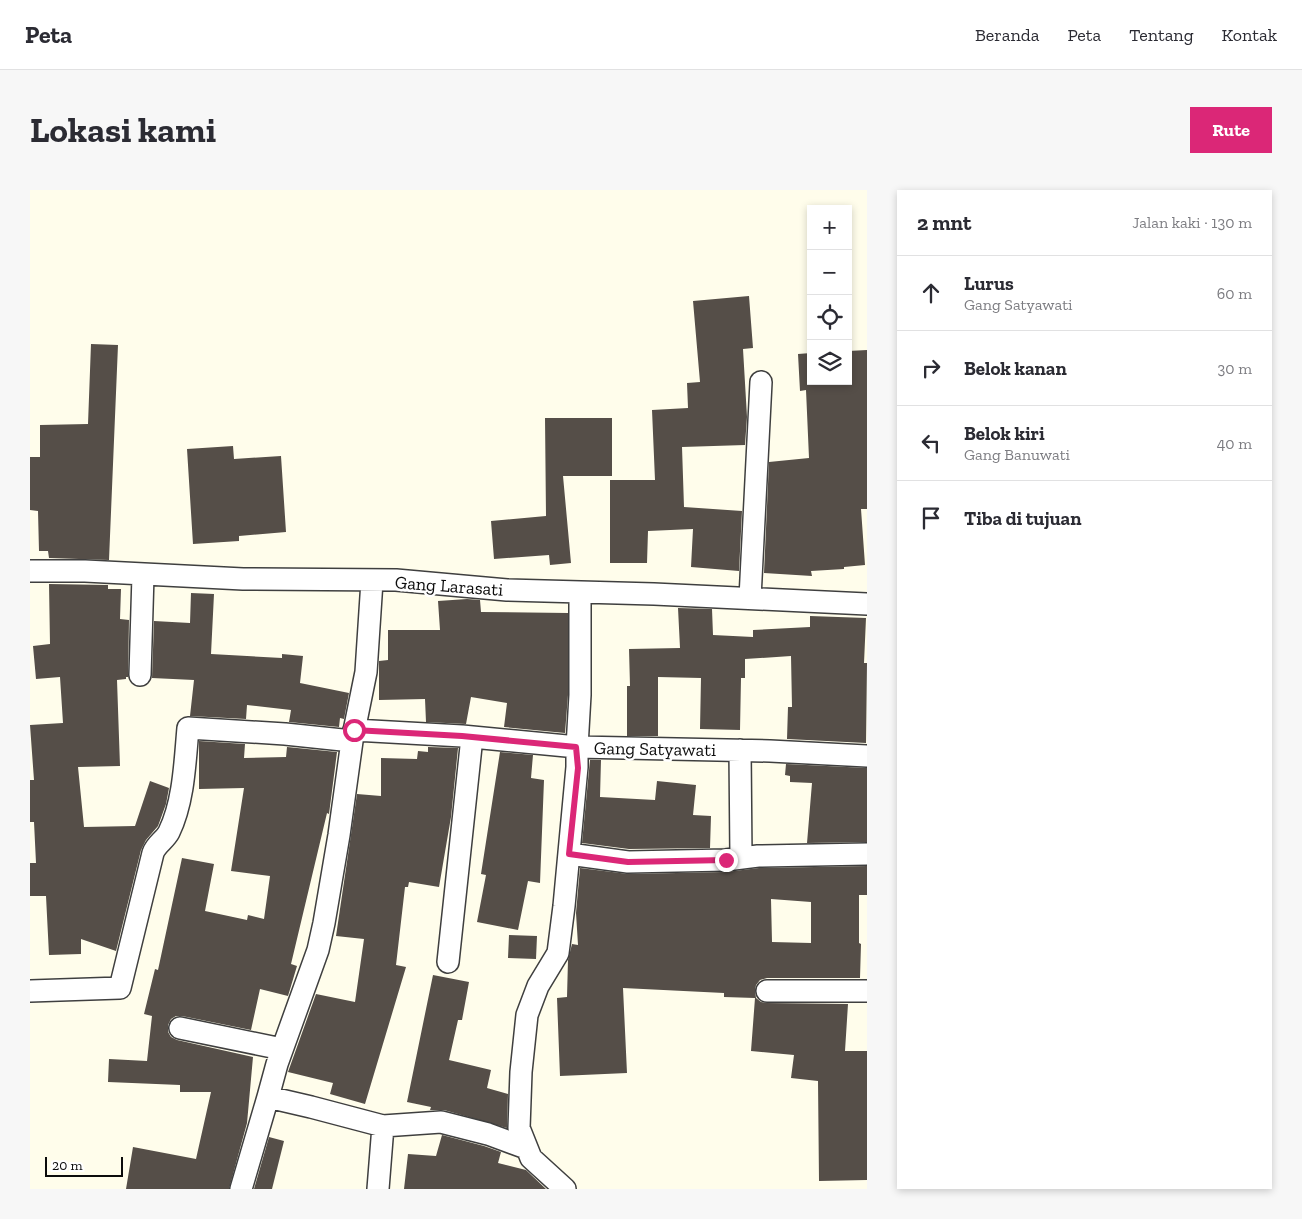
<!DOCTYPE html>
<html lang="id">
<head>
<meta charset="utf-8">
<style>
	:root { --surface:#fff; --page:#f7f7f7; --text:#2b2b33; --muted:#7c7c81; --line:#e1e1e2; --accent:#db2777 }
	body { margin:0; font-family:"Zilla Slab",serif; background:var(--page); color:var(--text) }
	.controls { position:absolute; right:15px; top:15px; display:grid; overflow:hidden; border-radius:0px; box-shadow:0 2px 8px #0003 }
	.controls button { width:45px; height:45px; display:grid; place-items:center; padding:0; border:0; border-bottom:1px solid var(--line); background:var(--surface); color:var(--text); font:25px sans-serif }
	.scale { position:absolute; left:15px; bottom:12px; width:78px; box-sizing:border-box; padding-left:5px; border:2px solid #0c0c0c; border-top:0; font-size:14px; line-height:18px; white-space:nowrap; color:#0c0c0c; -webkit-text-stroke:4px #fff; paint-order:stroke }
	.stop { position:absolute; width:15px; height:15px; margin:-11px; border:4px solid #db2777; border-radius:50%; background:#fff }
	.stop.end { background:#db2777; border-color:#fff; box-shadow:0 1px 5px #0008 }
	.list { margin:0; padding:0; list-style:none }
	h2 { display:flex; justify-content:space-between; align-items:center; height:65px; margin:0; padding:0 20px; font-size:21px }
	h2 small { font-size:16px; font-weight:400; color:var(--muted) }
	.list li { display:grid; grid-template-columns:32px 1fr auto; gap:15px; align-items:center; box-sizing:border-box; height:75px; padding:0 20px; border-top:1px solid var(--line) }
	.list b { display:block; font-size:19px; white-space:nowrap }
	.list p { margin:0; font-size:16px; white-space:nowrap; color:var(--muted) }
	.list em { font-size:16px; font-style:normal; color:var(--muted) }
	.icon { flex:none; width:28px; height:28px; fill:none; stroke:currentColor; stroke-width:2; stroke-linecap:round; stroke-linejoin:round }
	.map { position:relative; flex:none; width:837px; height:999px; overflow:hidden; border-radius:0px }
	header { display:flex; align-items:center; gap:30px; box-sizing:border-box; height:70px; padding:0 25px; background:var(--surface); border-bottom:1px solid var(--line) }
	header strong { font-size:24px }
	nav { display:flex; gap:28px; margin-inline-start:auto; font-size:18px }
	.intro { display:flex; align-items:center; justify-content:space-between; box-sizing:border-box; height:120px; padding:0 30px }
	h1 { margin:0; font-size:35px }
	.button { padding:12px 22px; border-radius:0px; background:var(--accent); color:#fff; font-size:18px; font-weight:700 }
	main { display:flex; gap:30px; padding:0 30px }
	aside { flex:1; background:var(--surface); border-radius:0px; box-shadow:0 2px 8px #0003 }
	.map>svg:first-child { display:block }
	.building { fill:#554e48; fill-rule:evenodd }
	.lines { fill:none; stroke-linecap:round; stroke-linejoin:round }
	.street-casing { stroke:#3f3f3f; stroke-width:24 }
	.street { stroke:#fff; stroke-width:21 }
	.route { stroke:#db2777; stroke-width:6 }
	.labels { text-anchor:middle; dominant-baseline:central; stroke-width:5; stroke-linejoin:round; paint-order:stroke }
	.street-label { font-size:18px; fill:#0c0c0c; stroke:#fff }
</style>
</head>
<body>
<header>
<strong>Peta</strong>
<nav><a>Beranda</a><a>Peta</a><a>Tentang</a><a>Kontak</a></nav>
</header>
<div class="intro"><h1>Lokasi kami</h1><a class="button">Rute</a></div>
<main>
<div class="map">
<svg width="837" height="999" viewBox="0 0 837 999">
	<rect width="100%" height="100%" fill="#fffdeb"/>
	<path class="building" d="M719,106l4,52 -10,1 4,68 -2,28 -63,2 2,60 58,4 -3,60 -48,-4 2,-38 -45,2 -1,32h-37v-83h45l-3,-70 36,-2 -1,-25 13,-1 -7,-81z
		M61,154l27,1 -9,215 -60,-2 -1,-7h-9l-1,-40 -8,-1v-53h10v-32l48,-1z
		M837,160v159h-6l4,56 -21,2v2l-33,2 1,5 -48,-3 5,-111 40,-4 -3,-68 -6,1 -2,-37 13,-1v28h37v-30z
		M515,228h67v58h-49l8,87 -21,2 -1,-10 -55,4 -3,-38 55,-5z
		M203,256l1,13 47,-3 5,76 -47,4v5l-46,3 -6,-95z
		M19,394l59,1v4h13l-1,30 9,1 -1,57h-2v2l-9,1 3,86 -42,1 6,60 51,-1 15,-45 19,7 -3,16 -8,22 -12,14 -5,10 -25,101 -35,-12v15l-32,1 -3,-59h-16v-33h6l-2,-41h-4v-42h4l-4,-55 33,-2 -3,-46 -24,2 -3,-33 17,-2z
		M161,403l23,1 -3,60 71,4v-4l21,2 -3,27 49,10 -5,26 -4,-1 -1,9 -50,-5 2,-12 -44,-5 -1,14 -56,-3 4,-36 -42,-2 2,-57 36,2z
		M437,409l13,1 1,12 87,1v82l-3,38 -61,-6 3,-24 -36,-6 -5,27 -40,-2 -1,-23 -46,1v-39l9,-1v-30h52l-2,-29z
		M648,418l34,1 1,26 40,2v-7l57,-3v-11l56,2 -2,45h3l-1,80 -79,-4 1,-32h4l-1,-51 -46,3v19h-4l-1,52 -40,-1 1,-51 -43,-1v59h-31v-50h3l-1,-37 51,-1z
		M169,551l46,3 -1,14 42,-1 1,-10 50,5 -8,62 -2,-1 -36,151 6,2 -9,30 -28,-7 -9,41 -69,-14h-6l-5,3 -3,6v7l3,5 6,3 76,17 -6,66 -18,66h-103l7,-42 63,12 15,-67h-31v-7l-72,-3 1,-23 38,2 5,-45 -8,-2 11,-45 3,1 24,-112 32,6 -9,47 42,9 1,-5 16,4 6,-43 -39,-5 13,-83 -45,1z
		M398,557l30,1 -7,69 -12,70 -30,-5 -1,5h-3l-9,78 10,2 -41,137 -35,-10 3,-11 -45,-11 28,-78 39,8 9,-63 -28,-3 21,-142 24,2v-38l36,1 1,-8 10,1z
		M470,562l33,3 -2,23 13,2 -4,103 -12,-2 -10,49 -41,-8 9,-47 -5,-1z
		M560,570h11l-1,37 55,3 2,-19 39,4 -3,30 18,1 -1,32 -81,1 -47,-6z
		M756,574l81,4v74l-60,1 5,-60 -22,-1v-6l-5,-1z
		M837,676v29h-8v48l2,1 -1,34h-93l-7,2 -4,5 -1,6 1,7 5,4 6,1 81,1 -3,47h22v129l-48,1 -1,-100 -27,-3 3,-23 -43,-4 4,-53 -31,-1v-4l-101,-5 4,85 -67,3 -3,-78 10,-1 1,-37 4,-16 6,1 -2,-32 4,-45 48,6 98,-2 33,-4zM741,709l40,3v41l-39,-1z
		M479,745l28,1 -1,23 -28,-1z
		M403,785l36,7 -7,38h-4l-9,40 42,10 -4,18 21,6 -1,34 -63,-18h-14l1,-3 -24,-5z
		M412,945l42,11 17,6 -3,11 28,7 20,19h-142l4,-35 28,2z
		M239,947l15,4 -12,48h-18z"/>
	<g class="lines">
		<defs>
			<path id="street" d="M0,381h55l158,8 153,1 111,10 147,4 213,10
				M720,408l11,-216
				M110,485l3,-100
				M324,540l108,6 115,11 193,4 97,5
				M710,560l1,108
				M539,664l59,8 98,-2 32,-4 109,-2
				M418,772l24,-225
				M0,801l90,-3 33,-135c3,-9 12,-13 16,-21 15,-31 16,-71 19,-104l97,6 67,7
				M737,801h100
				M150,838l102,21
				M238,907l9,-33 41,-114 6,-27 15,-88 13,-94 14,-69 6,-91
				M211,999l27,-92 43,10 72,19 58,-4 47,12 38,14
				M348,999l5,-63
				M535,999l-34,-31 -12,-30 2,-56 6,-57 11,-29 20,-33 6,-47 13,-139v-20l3,-52v-103"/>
		</defs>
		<use href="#street" class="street-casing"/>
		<use href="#street" class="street"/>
	</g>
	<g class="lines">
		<path class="route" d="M324,540l108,6 114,11 2,21 -9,86 59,8 98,-2"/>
	</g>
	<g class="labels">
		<g class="street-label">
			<text transform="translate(419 396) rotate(4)">Gang Larasati</text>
			<text transform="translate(625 559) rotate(1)">Gang Satyawati</text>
		</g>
	</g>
</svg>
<div class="controls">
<button>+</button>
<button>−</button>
<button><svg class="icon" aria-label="locate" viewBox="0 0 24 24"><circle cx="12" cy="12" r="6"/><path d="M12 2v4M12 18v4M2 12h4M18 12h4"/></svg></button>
<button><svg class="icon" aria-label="layers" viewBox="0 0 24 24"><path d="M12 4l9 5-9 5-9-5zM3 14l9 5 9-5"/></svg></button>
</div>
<div class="scale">20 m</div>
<div class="stop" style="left:324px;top:540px"></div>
<div class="stop end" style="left:696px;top:670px"></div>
</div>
<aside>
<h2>2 mnt<small>Jalan kaki · 130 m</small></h2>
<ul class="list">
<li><svg class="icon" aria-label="ahead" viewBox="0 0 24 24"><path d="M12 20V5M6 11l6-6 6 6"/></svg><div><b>Lurus</b><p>Gang Satyawati</p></div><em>60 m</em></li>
<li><svg class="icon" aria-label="right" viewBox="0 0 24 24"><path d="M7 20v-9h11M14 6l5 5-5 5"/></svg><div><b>Belok kanan</b></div><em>30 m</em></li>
<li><svg class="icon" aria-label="left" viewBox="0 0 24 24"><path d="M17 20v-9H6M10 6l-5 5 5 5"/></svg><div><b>Belok kiri</b><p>Gang Banuwati</p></div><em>40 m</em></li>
<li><svg class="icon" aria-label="arrive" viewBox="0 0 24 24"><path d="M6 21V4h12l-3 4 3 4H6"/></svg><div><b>Tiba di tujuan</b></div></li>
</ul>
</aside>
</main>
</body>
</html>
